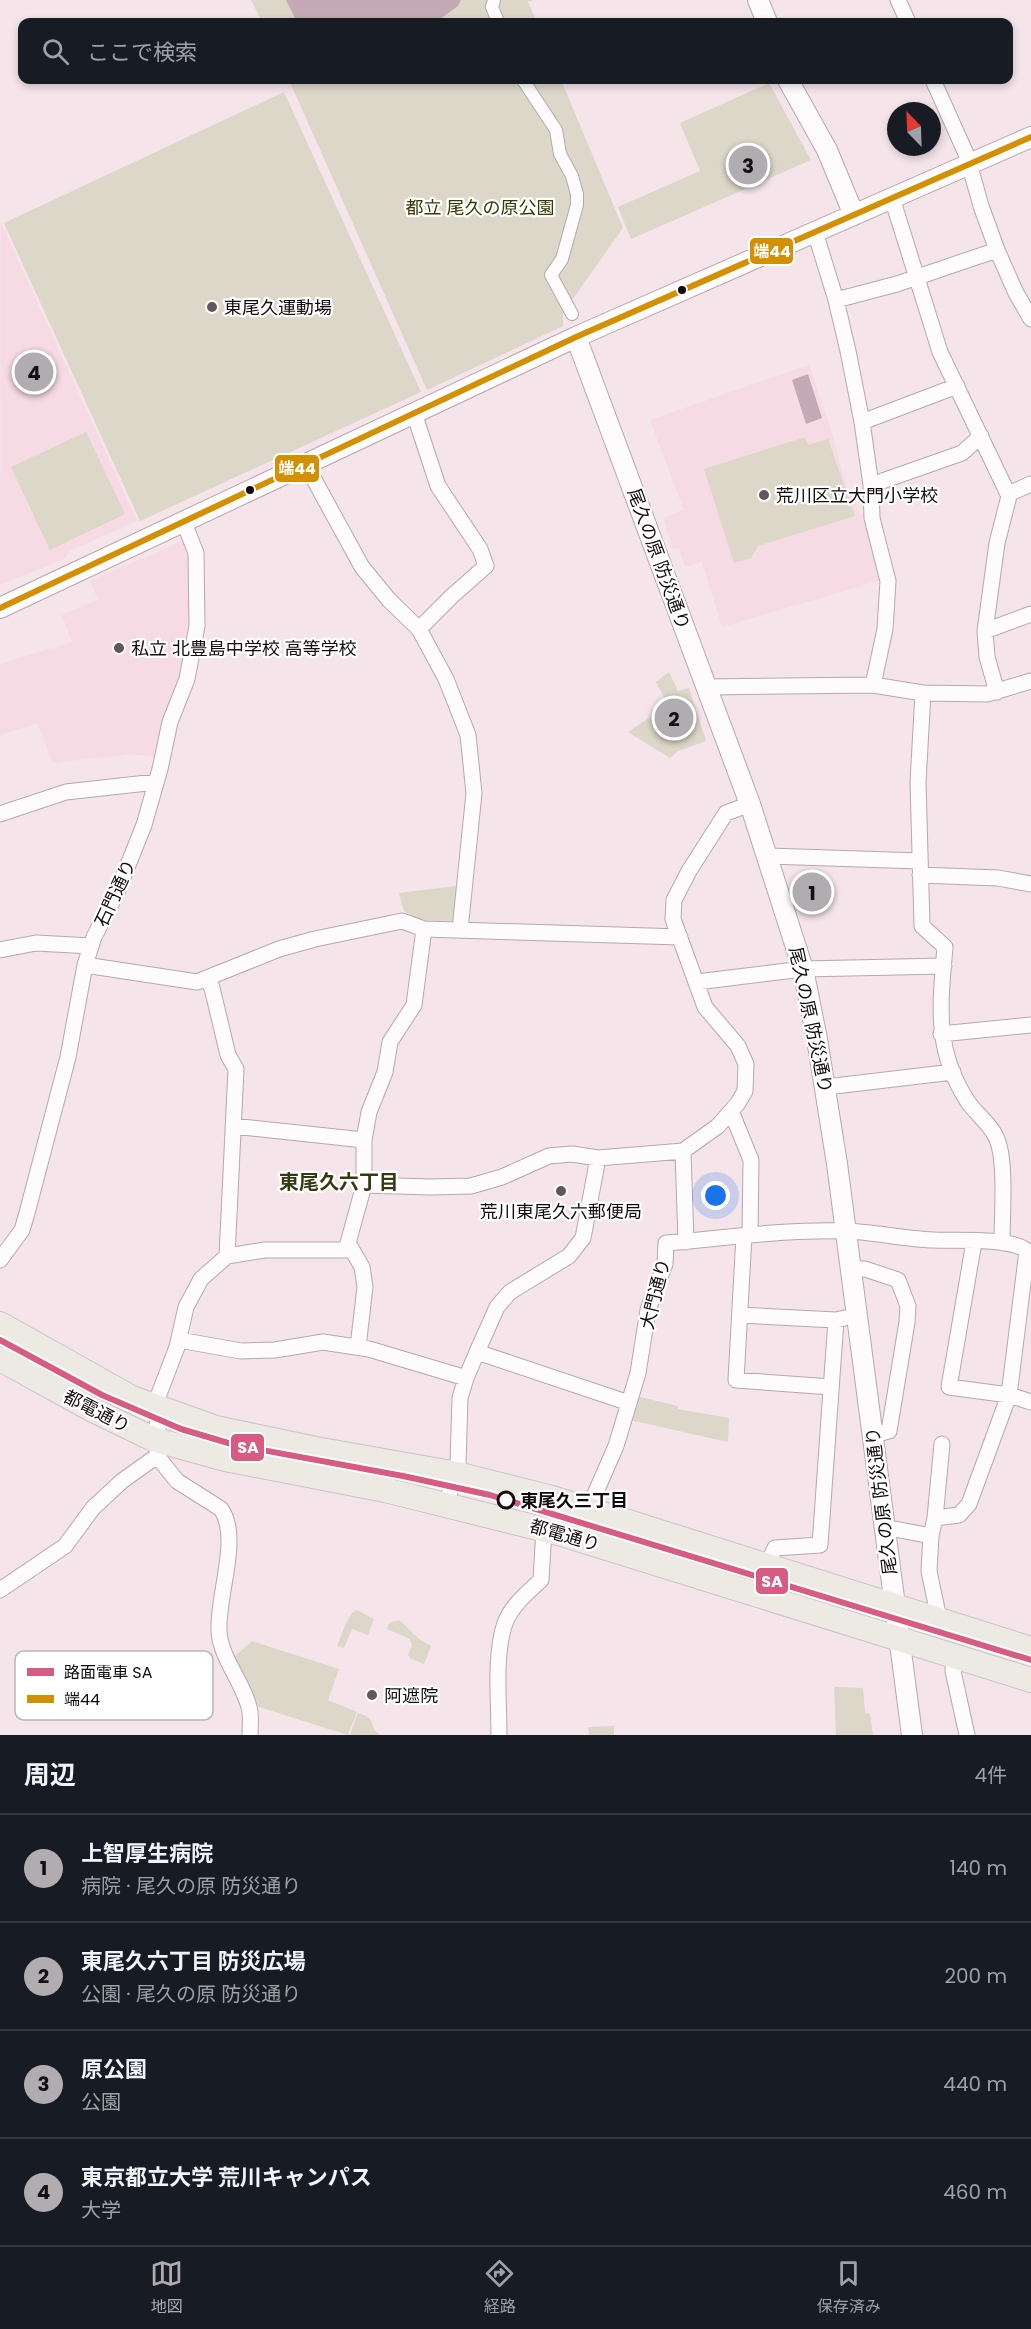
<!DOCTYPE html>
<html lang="ja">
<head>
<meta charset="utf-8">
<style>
	:root { --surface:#171b24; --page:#20242c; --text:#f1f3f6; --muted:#9ea1a6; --line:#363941; --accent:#b1acb0 }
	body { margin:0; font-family:Poppins,"Noto Sans JP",sans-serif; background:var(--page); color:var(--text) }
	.compass { position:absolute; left:887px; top:102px; width:54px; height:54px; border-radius:50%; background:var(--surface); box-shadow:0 3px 9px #0003; rotate:337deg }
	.you { position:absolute; left:716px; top:1196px; width:21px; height:21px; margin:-15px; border:4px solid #fff; border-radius:50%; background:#1a73e8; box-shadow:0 0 0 9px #1a73e833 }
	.badge { display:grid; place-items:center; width:39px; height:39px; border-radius:50%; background:var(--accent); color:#111; font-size:20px; font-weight:700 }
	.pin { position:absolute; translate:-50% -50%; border:3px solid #fff; box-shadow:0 2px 6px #0006 }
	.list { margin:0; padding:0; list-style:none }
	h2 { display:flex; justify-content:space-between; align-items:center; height:78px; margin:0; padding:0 24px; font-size:26px }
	h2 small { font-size:20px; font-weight:400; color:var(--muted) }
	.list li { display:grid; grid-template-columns:39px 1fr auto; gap:18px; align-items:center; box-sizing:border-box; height:108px; padding:0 24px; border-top:2px solid var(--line) }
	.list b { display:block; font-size:22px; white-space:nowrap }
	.list p { margin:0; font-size:20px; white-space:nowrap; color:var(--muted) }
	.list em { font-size:20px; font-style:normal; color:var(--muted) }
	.icon { flex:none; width:33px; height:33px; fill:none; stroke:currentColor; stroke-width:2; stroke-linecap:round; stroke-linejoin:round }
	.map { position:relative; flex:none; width:1031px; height:1735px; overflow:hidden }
	.search { position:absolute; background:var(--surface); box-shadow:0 3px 9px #0003; left:18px; right:18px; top:18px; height:66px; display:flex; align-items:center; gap:15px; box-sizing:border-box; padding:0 21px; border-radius:12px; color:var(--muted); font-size:22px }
	.sheet { height:510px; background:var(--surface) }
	nav { display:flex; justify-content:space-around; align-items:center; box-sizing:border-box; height:84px; border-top:2px solid var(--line); background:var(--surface); font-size:16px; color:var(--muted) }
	nav a { display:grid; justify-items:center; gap:3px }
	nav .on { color:var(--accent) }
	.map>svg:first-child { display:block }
	.built { fill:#f6dae4 }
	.green { fill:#dcd7c8 }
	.water { fill:#c5a9b4 }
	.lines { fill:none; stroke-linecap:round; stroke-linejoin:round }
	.pedestrian-casing { stroke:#b5a9ad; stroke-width:14 }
	.minor-casing { stroke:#b5a9ad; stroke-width:17 }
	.tertiary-casing { stroke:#b5a9ad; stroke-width:22 }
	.primary-casing { stroke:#ccc4c8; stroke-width:26 }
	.pedestrian { stroke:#fefbfc; stroke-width:12 }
	.minor { stroke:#fefbfc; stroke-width:15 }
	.tertiary { stroke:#fefbfc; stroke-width:20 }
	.primary { stroke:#eceae2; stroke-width:24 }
	.bus-1-casing { stroke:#fff; stroke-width:10 }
	.bus-1 { stroke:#d58f02; stroke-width:6 }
	.tram-1-casing { stroke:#fff; stroke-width:10 }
	.tram-1 { stroke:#d85b81; stroke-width:6 }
	.bus-dot { fill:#130a0e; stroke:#fff; stroke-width:2 }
	.poi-dot { fill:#62565b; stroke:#fff; stroke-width:2 }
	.stop-dot { fill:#fff; stroke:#130a0e; stroke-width:3 }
	.labels { text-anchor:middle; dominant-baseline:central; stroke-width:4.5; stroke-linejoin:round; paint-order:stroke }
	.park-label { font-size:18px; fill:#363b02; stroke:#fff }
	.poi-label { font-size:18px; fill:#130a0e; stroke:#fff; text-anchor:start }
	.street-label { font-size:18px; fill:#130a0e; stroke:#fff }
	.stop-label { font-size:18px; font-weight:bold; fill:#130a0e; stroke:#fff; text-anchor:start }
	.neighbourhood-label { font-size:20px; font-weight:bold; fill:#363a11; stroke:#fff }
	.key { fill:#fff; stroke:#b8b6b7; stroke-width:1.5 }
	.key-label { font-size:16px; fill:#130a0e }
	.line-badge { stroke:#fff; stroke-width:2 }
	.badge-label { font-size:16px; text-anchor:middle; font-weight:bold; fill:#fff }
</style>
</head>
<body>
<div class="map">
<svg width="1031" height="1735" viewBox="0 0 1031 1735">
	<rect width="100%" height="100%" fill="#f5e4ea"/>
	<path class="built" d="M1,223l136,298 -68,30 -3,7 -66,27z
		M809,365l21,62 17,62 8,12 4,13 7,-1 18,66 -162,48 -20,-65 -17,5 -6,-19 -6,1 -10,-31 21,-8 -34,-90z
		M183,541l10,24 1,62 -11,54 -18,37 -10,39 -25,-3 -77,9 -16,-40 -37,12v-71l72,-22 -10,-27 36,-15 -8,-19z"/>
	<path class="green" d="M251,0h282l-5,2 9,20h-275z
		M289,80h272l62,148 -60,85v13l-136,64z
		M769,83l42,77 -180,79 -13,-32 82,-36 -20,-48z
		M284,92l137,300 -281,129 -136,-298z
		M86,432l39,82 -75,36 -39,-83z
		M805,437l3,8 20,-6 27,77 -97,30 -7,12 -17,5 -30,-94z
		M669,672l9,19 11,-3 17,53 -28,10 -8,7 -42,-26 40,-27 -12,-23z
		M457,886l-2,35 -35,-1 -16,-9 -5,-18z
		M636,1396l42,10v3l51,9 -1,24 -98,-22z
		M357,1610l17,9 -6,16 -16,-6 -8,19 -7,-2 9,-23 7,-11z
		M399,1620c12,10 17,19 32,26l-7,18 -13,-5 -3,-4 4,-10 -2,-6 -23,-10 2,-6z
		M252,1641l87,28 -11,31 29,12 -9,23 -92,-29 -22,-49z
		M834,1687l29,1 2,25 5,1 3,21h-37z
		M358,1713c14,5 12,4 16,17l6,5h-30z
		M614,1726v9h-25l-1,-8z"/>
	<path class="water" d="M286,0h175l-3,6 -22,16h-139z
		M808,374l14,44 -16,6 -14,-44z"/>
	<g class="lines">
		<defs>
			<path id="pedestrian" d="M494,0l-2,7 6,15
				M523,80l33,50 4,24 12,22 5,18v11l-15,54 -11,16 21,39"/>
			<path id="minor" d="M898,0l10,22
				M933,80l34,76 14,50 16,44 19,43 15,26
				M892,198l48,154 69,144 -12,47 -12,88 2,26 10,35
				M815,232l21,68 12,51 14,71 9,63 1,33 16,63 -3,48 -12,56
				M836,300l61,-16 100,-34
				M414,413l24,73 42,63 6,17 -34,30 -33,33
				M862,422l95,-36
				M305,463l57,104 27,33 30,29 27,50 22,56 6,58 -14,137
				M871,485l91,-32 19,-17
				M1008,494l23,-10
				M985,631l46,-17
				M706,687l167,-2 50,8 64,1 44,-13
				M923,693l-5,89 4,144 23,21c-5,59 -11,103 23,155 9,13 25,24 30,40 8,22 4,75 4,101
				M0,814l66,-22 90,-10
				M768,856l152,5
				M920,875l78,3 33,6
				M0,950l36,-7 55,3
				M85,965l112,17 82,-33 36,-10 87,-18 22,8 256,8
				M697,982l106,-13 141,-3
				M941,1034l90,-9
				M826,1087l127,-15
				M731,1111l20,49 -1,75
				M233,1126l131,14
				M683,1151l3,91
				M364,1185l67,2 40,-1 31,-9 47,-21 23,-2 26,4 85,-7 35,-25 20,-23 7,-12 1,-27 -8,-18 -33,-39 -32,-88 1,-19 15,-29 37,-58 24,-9
				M744,1236l-8,144 95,7
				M974,1242l-25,145 60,8 22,7
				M227,1256l38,-6h87
				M0,1260l22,-30 5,-17 41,-156 17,-92 9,-28 24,-47 26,-65 16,-56 10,-47 17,-43 10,-53 -1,-73 -13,-33
				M849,1269h16l33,11 10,26 -1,16 -18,109 -16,4
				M740,1315l96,5 9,-2
				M179,1340l62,11 34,-1 48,-8 46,7 97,29
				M358,1347l7,-60 -3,-20 -14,-24 16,-58v-45l5,-28 16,-40 5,-30 24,-37 10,-76
				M477,1352l152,51
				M154,1407l23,-60 9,-40 15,-28 26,-23 9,-187 -8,-14 -16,-67 -5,-9
				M156,1408l2,20 -1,28 20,25 44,28c20,28 -4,87 -2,122 1,27 27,55 31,81 1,7 0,16 0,23
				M446,1505l12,-41 2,-66 6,-20 11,-26 20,-45 13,-15 59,-36 14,-18 15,-80
				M588,1510l28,-64 22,-73 10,-63 17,-46 1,-21c60,-5 120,-14 180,-12 29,1 58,8 87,9 23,1 78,-3 94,11l-18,144 -40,109 -10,11 -24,3
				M884,1527l47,9
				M552,1531l10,-29
				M767,1566l8,-18 45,-3 16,-225
				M0,1590l65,-44 28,-38 29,-27 35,-25
				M939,1619l-10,-48 2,-35 4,-18 7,-74
				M954,1656l-1,15 14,64
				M499,1735c0,-34 -5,-80 6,-112 7,-18 23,-31 36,-43l3,-51"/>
			<path id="tertiary" d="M758,0l9,22
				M788,80l39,70 27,65
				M576,337l174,467 53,165 14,70 20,125 75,571
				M0,608l576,-271 455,-200"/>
			<path id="primary" d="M0,1324l132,74 84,30 100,21 141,25 95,24 479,151
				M0,1359l93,51 60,29 72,20 160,31 177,44 469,146"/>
		</defs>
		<use href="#pedestrian" class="pedestrian-casing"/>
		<use href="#minor" class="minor-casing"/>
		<use href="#tertiary" class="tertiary-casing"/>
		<use href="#primary" class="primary-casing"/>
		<use href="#pedestrian" class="pedestrian"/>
		<use href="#minor" class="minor"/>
		<use href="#tertiary" class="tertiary"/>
		<use href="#primary" class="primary"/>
		<defs>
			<path id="bus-1" d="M0,608l576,-271 455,-200"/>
		</defs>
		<use href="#bus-1" class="bus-1-casing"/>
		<use href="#bus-1" class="bus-1"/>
		<defs>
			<path id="tram-1" d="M0,1340l102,55 79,34 54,16 168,31 87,19 541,165"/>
		</defs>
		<use href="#tram-1" class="tram-1-casing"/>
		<use href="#tram-1" class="tram-1"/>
	</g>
	<g class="bus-dot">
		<circle cx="682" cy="290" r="5"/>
		<circle cx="250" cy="490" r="5"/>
	</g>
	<g class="poi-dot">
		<circle cx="212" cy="307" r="6"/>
		<circle cx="764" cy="495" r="6"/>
		<circle cx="119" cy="648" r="6"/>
		<circle cx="561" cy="1191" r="6"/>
		<circle cx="372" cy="1695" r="6"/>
	</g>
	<circle class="stop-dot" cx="506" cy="1500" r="8"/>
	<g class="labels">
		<g class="park-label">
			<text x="480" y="207">都立 尾久の原公園</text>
		</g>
		<g class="poi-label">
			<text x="224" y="307">東尾久運動場</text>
			<text x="776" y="495">荒川区立大門小学校</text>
			<text x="131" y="648">私立 北豊島中学校 高等学校</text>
			<text x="561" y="1211" text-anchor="middle">荒川東尾久六郵便局</text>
			<text x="384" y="1695">阿遮院</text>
		</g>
		<g class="street-label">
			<text transform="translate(659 559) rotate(70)">尾久の原 防災通り</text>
			<text transform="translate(115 893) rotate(-65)">石門通り</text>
			<text transform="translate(811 1020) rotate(78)">尾久の原 防災通り</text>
			<text transform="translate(655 1294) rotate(-76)">大門通り</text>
			<text transform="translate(97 1411) rotate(27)">都電通り</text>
			<text transform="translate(881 1501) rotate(-97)">尾久の原 防災通り</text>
			<text transform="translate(565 1535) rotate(16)">都電通り</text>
		</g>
		<g class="stop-label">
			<text x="520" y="1500">東尾久三丁目</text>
		</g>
		<g class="neighbourhood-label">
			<text x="339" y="1182">東尾久六丁目</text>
		</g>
	</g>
	<rect x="15" y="1651" width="198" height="69" rx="9" class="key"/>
	<rect x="27" y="1668" width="27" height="8" fill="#d85b81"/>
	<rect x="27" y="1695" width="27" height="8" fill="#d58f02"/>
	<g class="key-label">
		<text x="64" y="1678">路面電車 SA</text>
		<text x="64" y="1705">端44</text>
	</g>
	<g class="line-badge">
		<rect x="749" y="237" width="45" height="28" rx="6" fill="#d58f02"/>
		<rect x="274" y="454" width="46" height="29" rx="6" fill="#d58f02"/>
		<rect x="230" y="1433" width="35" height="29" rx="6" fill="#d85b81"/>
		<rect x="755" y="1567" width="34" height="28" rx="6" fill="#d85b81"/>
	</g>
	<g class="badge-label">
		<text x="772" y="257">端44</text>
		<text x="297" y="474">端44</text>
		<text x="248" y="1453">SA</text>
		<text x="772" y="1587">SA</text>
	</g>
</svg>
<svg class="compass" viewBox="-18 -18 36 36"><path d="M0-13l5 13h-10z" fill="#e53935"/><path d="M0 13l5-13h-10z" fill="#9ea1a6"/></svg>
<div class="you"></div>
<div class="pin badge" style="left:812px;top:892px">1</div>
<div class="pin badge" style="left:674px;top:718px">2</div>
<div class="pin badge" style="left:748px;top:165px">3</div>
<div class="pin badge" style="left:34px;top:372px">4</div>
<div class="search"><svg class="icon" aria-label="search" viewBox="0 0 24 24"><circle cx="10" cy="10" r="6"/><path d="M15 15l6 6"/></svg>ここで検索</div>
</div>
<section class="sheet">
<h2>周辺<small>4件</small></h2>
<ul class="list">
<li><span class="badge">1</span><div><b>上智厚生病院</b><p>病院 · 尾久の原 防災通り</p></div><em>140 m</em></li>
<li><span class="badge">2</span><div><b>東尾久六丁目 防災広場</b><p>公園 · 尾久の原 防災通り</p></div><em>200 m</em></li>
<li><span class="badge">3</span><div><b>原公園</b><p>公園</p></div><em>440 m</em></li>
<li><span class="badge">4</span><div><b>東京都立大学 荒川キャンパス</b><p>大学</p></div><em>460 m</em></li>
</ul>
</section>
<nav>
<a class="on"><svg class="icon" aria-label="map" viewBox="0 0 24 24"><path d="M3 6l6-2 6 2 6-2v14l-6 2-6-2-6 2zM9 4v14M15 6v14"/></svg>地図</a>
<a><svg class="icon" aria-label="directions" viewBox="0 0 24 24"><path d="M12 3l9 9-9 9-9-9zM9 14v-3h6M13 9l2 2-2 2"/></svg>経路</a>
<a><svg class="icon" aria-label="saved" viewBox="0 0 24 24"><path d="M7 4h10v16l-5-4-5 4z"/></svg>保存済み</a>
</nav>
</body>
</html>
